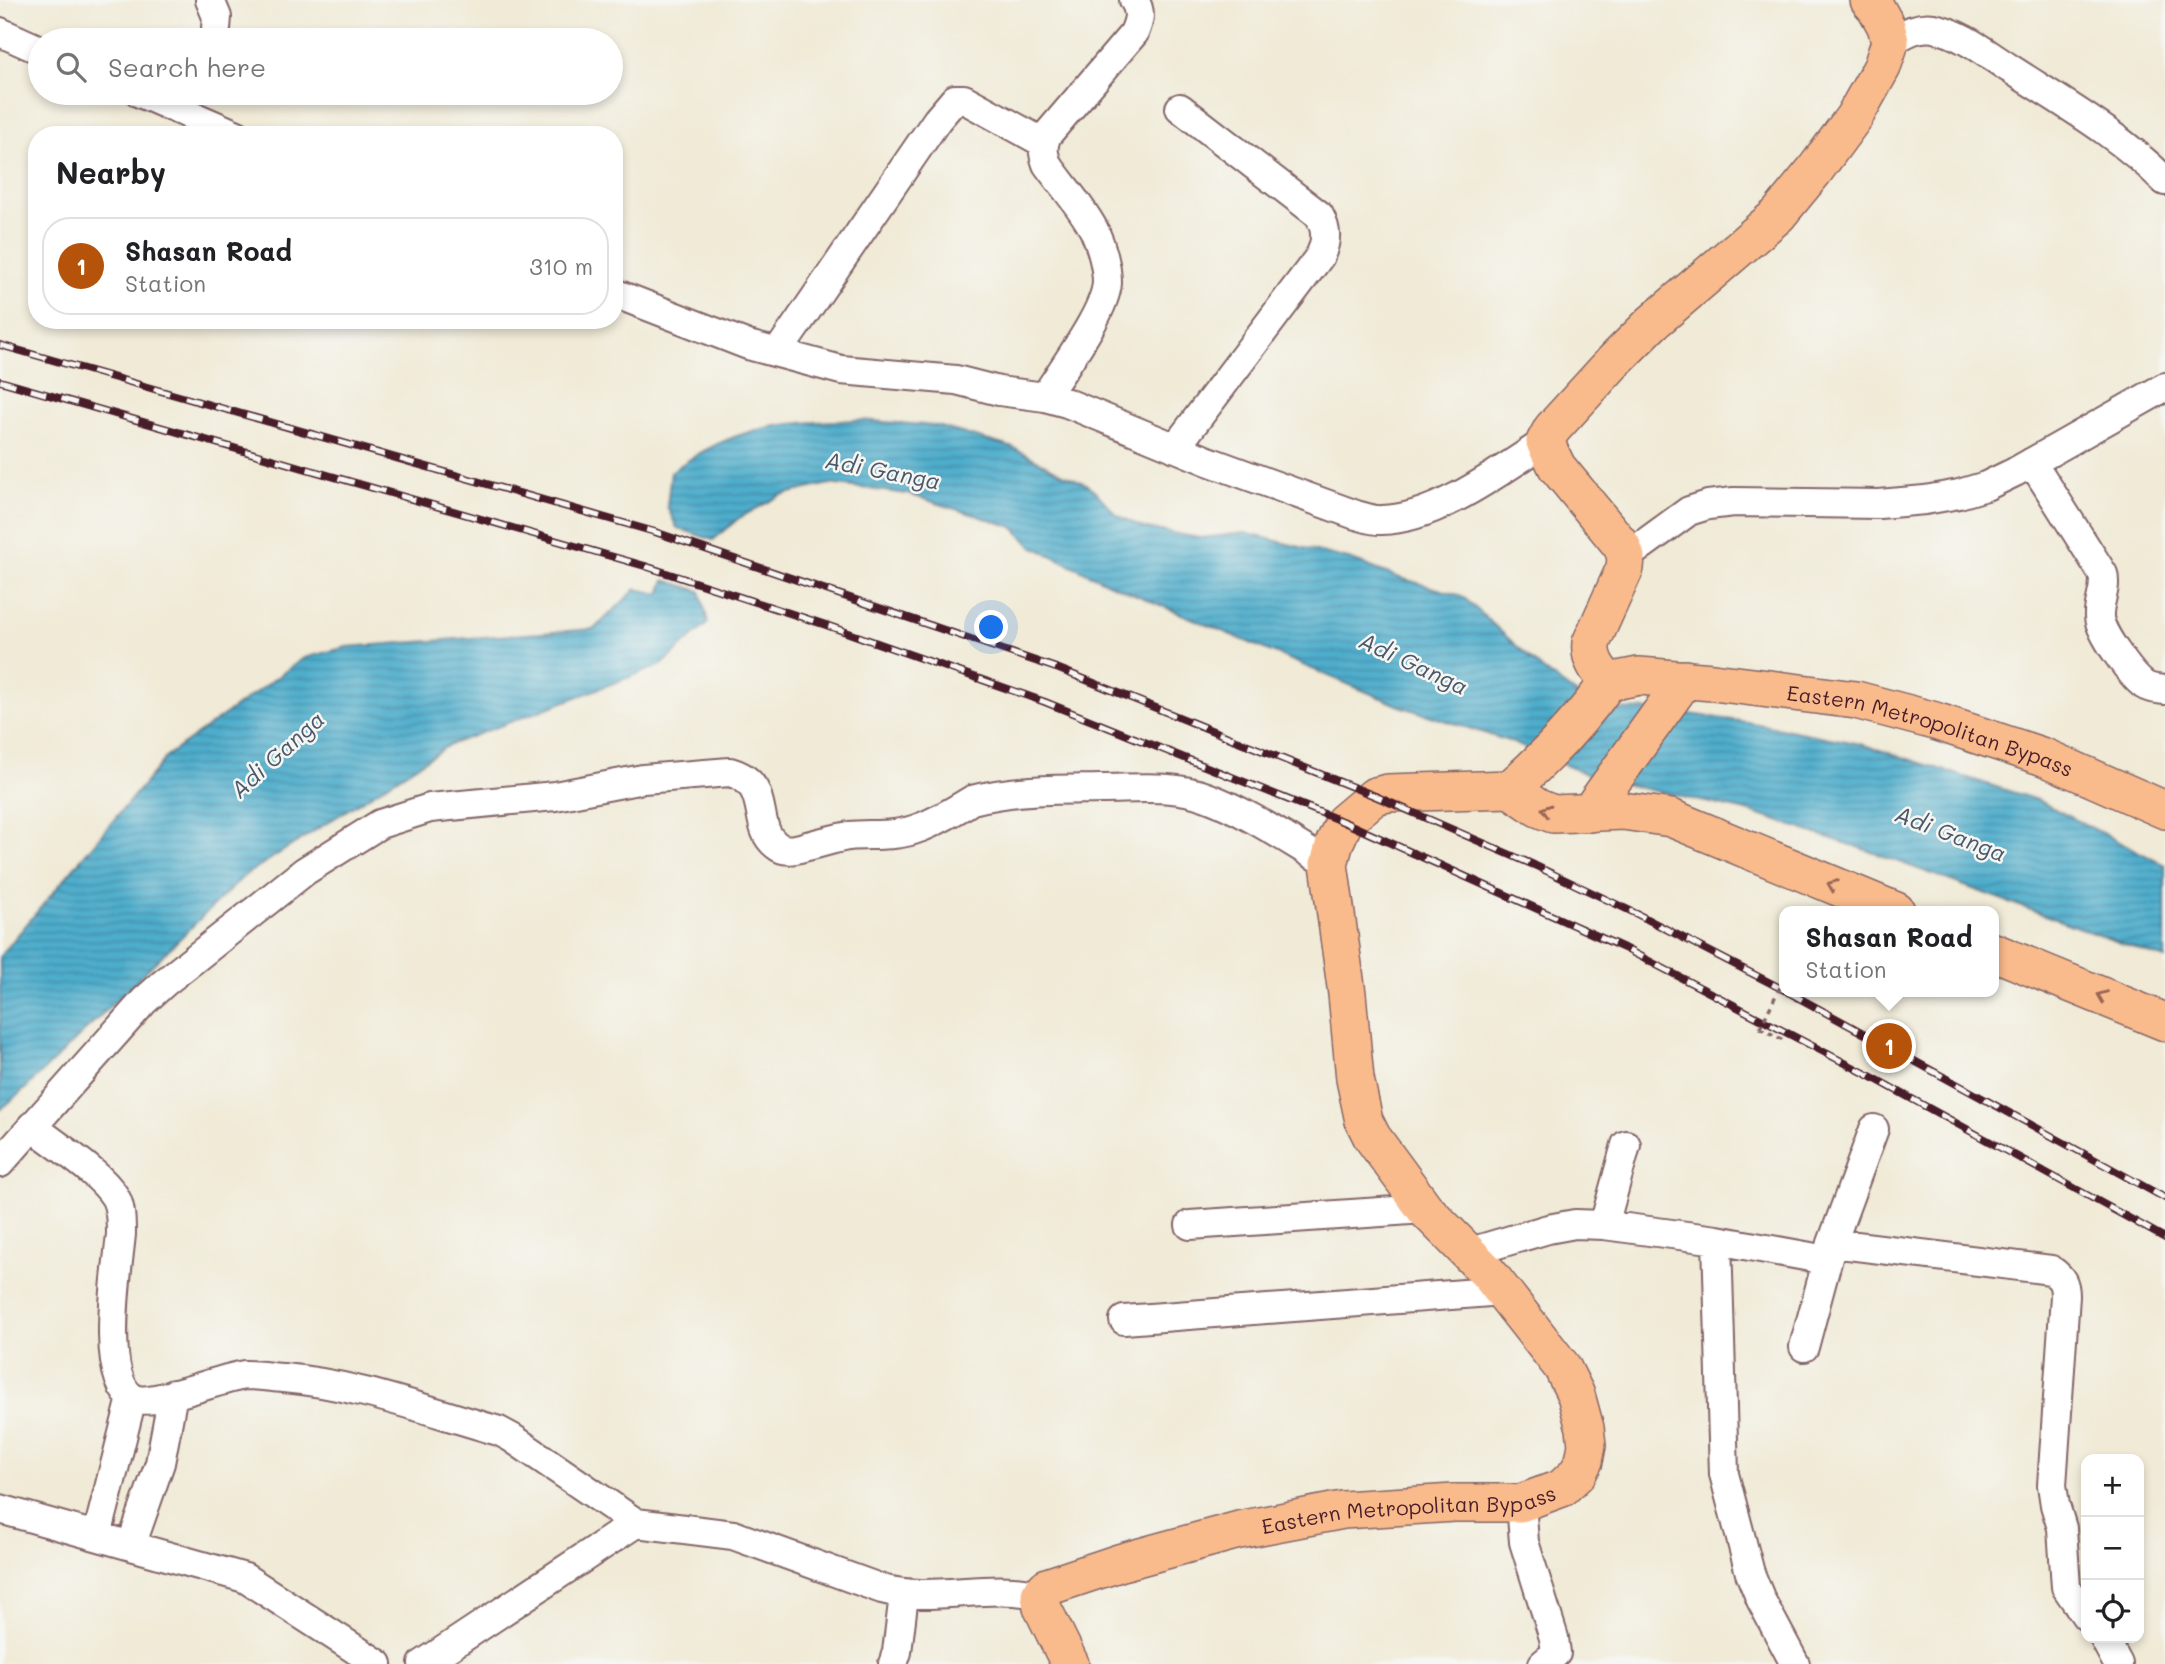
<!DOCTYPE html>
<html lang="en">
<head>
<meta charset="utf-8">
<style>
	:root { --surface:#fff; --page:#f2f2f2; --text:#202124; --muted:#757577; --line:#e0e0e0; --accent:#b45309 }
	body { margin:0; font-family:Mali,sans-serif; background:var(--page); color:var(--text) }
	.controls { position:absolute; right:21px; bottom:21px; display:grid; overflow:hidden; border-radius:14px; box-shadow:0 4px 10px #0003 }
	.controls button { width:63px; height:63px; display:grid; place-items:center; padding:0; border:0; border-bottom:2px solid var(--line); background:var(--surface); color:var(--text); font:35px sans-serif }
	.you { position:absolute; left:992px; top:628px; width:24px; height:24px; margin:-18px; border:5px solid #fff; border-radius:50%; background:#1a73e8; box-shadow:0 0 0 10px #1a73e833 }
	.badge { display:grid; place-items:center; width:46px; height:46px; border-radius:50%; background:var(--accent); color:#fff; font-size:23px; font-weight:700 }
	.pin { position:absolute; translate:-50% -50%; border:4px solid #fff; box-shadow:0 2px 7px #0006 }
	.popup { position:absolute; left:1779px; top:906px; width:220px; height:91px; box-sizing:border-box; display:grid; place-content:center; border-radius:14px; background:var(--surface); filter:drop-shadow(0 2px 5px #0005); font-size:23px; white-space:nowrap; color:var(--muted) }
	.popup b { font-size:26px; color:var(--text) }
	.popup::after { content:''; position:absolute; left:50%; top:100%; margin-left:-14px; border:14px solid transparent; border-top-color:var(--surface) }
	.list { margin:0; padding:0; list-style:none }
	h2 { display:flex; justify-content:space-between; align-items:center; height:91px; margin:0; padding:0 28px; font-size:30px }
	h2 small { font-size:23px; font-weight:400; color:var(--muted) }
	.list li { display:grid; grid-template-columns:46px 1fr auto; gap:21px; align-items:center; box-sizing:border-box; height:98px; margin:0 14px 14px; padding:0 14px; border:2px solid var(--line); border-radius:28px }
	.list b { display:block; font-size:26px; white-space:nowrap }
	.list p { margin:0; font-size:23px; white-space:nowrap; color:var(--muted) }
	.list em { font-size:23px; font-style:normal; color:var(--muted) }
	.icon { flex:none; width:38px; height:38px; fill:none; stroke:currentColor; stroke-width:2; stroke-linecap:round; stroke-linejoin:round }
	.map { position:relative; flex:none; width:2165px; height:1664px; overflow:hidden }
	.search { position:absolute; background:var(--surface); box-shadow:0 4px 10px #0003; left:28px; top:28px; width:595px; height:77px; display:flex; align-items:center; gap:18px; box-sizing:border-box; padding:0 24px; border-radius:38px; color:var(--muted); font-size:26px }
	.panel { position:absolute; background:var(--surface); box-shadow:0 4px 10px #0003; left:28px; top:126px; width:595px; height:203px; border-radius:28px }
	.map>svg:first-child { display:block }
	.water { fill:url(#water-rules); stroke:#4c667c; stroke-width:2 }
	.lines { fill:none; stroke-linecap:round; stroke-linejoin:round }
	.minor-casing { stroke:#846667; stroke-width:32 }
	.major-casing { stroke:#846667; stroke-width:40 }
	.path { stroke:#846667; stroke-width:3.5; stroke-dasharray:5 5; stroke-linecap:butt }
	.minor { stroke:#fff; stroke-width:28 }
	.major { stroke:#fabb8c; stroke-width:37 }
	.rail-casing { stroke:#4a1f2b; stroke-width:8 }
	.rail { stroke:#f6f6f2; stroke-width:5; stroke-dasharray:16; stroke-linecap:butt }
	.path-bridge { stroke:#846667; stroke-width:3.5; stroke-dasharray:5 5; stroke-linecap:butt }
	.oneway { stroke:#996557 }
	.labels { text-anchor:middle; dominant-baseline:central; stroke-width:5; stroke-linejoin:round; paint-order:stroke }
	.street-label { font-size:21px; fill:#4a1f2b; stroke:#f6f6f2 }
	.water-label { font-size:23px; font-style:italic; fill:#4b586b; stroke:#f6f6f2 }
</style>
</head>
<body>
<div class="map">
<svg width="2165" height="1664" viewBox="0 0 2165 1664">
	<defs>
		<pattern id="water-rules" width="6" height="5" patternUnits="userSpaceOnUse" patternTransform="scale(1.75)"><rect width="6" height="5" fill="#4dadcc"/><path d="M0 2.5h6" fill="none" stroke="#428ca6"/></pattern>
	</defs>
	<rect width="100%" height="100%" fill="#f6f6f2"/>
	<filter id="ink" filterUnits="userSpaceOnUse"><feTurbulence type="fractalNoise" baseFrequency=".0143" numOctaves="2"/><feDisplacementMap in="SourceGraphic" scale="14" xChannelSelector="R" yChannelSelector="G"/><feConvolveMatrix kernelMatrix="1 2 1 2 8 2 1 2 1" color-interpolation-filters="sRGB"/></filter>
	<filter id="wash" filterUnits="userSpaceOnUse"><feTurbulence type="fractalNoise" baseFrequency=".00686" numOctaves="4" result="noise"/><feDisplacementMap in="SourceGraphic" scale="28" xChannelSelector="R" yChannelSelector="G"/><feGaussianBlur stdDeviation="1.57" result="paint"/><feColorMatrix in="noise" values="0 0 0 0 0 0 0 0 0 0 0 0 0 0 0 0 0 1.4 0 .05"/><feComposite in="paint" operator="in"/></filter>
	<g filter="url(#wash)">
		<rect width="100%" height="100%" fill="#f0ead6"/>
		<path class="water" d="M859,420l78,6 77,22 49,26 26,11 28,30 27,13 56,10 45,-5 107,27 45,17 65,19 82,75 53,38 63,1 87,12 114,22 176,56 128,65v94l-299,-109 -119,-39 -151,-33 -90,-38 -106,-34 -292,-123 -76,-37 -19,-19 -105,-33 -79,-10 -48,11 -42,23 -26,22 -36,-12 -10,-22 4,-34c65,-48 110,-49 188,-52z
			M665,580l35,11 8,32 -46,42 -213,80 -205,131 -219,213 -25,21v-154l168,-201 136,-97 43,-11 247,-18 42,-40 24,5z"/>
	</g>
	<g filter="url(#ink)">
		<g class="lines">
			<defs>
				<path id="minor" d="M210,0l7,17 -2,23
					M0,32l40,18
					M1890,42c14,-8 27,-17 44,-14 27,5 53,26 75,40 54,35 111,67 156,113
					M140,93l97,42
					M614,293l134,52 93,25 115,10 43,11 46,6 22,6 141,58 148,54c8,2 18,6 26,5 55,-1 119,-50 163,-78
					M778,352l159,-232 18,-21h9l80,44
					M1045,397c16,-27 60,-84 62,-114 0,-17 -6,-38 -13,-53 -12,-23 -32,-45 -47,-66 -4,-11 -5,-18 0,-29l87,-102c5,-12 8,-21 0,-33
					M1175,448l145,-192c7,-16 7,-26 -1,-41l-139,-107
					M2032,462l71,112c4,16 -5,27 -4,43 1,16 32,58 45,68 6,4 13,4 21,5
					M1626,557l63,-46 19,-6 26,-3 145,2 46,-4 34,-6 27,-8 29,-14 150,-85
					M32,1126c22,18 69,47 83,71 6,10 6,25 6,37 -3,34 -22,144 12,164 17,10 89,-21 113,-23 12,0 25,2 37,3 74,6 145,33 216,53l13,7 124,85 97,12 149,54c51,14 106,-7 158,6
					M0,1163l144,-162 20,-18 141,-112 75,-47 50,-16 125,-12 88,-17 87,-7c43,12 21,54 46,73 9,8 21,4 31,1 14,-3 28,-8 42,-10 23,-2 48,1 70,-8 19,-7 36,-18 53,-28 41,-11 85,-10 128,-11 35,0 73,-5 107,8 43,16 82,44 122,67
					M1190,1225l235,-16
					M1604,1225l22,-80
					M1717,1240l7,234 26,99 11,27 34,64
					M1832,1243l219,27c11,8 14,13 14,26l-13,189 3,20 7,23 4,59 20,29
					M1467,1253l81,-24 27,-5 29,1 113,15 110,20
					M1124,1320l379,-29
					M1804,1347l28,-104 42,-114
					M1521,1503l3,39 30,96 2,15 -13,11
					M0,1509l245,69 133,86
					M97,1536l35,-138
					M131,1546l29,-83 13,-69
					M2104,1638l14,26
					M423,1664l213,-141
					M893,1664l4,-12 7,-57"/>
				<g id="major">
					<path d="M1608,682c-10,-12 -19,-23 -17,-39l34,-75 1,-11 -4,-11 -65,-79 -12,-25 7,-13 63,-69 37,-37 126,-108 37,-45 39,-53 28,-50 8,-25 -4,-16 -10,-18 -7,-8"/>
					<path d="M1510,789l28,19 15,6 70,-3 48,7 225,93"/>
					<path d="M1589,813l96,-134"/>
					<path d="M1994,952l171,70"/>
					<path id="s1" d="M1070,1664l-28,-57 -2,-12 7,-8 75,-25 117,-32 104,-20 111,-7h67l41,-15 15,-14 7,-13 3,-16 -2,-17 -9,-33 -14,-28 -73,-93 -64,-65 -53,-72 -8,-16 -9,-42 -8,-85 -18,-130 6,-22 9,-20 31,-26 13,-3 122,-4c35,-31 71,-68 98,-107l31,-6 74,6 143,18 79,21 109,36 121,53"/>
				</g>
			</defs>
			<use href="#minor" class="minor-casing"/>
			<use href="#major" class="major-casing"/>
			<path class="path" d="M1760,1028l25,13"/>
			<use href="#minor" class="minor"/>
			<use href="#major" class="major"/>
			<defs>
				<path id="rail" d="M0,345l655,187 404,137 316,127 159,69 105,50 145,75
					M0,381l645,185 181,59 219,77 299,120 280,126 248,129 293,161
					M1788,992l377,206"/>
			</defs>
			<use href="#rail" class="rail-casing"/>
			<use href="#rail" class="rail"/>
			<path class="path-bridge" d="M1760,1028l24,-49"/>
		</g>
		<defs><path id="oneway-chevron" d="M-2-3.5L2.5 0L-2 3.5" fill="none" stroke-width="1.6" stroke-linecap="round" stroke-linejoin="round" transform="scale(1.75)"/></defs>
		<g class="oneway">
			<use href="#oneway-chevron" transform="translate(1546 810) rotate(-163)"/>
			<use href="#oneway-chevron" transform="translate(1832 885) rotate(-158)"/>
			<use href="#oneway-chevron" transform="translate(2102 996) rotate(-158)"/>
		</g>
	</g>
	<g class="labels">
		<g class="street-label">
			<text stroke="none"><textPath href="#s1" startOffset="2020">Eastern Metropolitan Bypass</textPath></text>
			<text stroke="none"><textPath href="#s1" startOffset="458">Eastern Metropolitan Bypass</textPath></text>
		</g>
		<g class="water-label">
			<text transform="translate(883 470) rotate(11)">Adi Ganga</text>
			<text transform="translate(1414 663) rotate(25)">Adi Ganga</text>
			<text transform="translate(277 754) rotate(-42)">Adi Ganga</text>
			<text transform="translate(1951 833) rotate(21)">Adi Ganga</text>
		</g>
	</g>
</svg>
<div class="controls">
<button>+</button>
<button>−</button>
<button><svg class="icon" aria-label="locate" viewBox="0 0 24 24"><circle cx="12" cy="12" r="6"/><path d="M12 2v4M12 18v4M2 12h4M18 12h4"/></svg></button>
</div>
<div class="you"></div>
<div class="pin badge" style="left:1889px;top:1046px">1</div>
<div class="popup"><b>Shasan Road</b>Station</div>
<div class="search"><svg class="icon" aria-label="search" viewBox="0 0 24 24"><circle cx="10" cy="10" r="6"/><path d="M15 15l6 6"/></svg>Search here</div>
<section class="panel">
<h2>Nearby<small></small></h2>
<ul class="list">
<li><span class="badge">1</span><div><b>Shasan Road</b><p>Station</p></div><em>310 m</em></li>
</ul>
</section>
</div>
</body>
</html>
